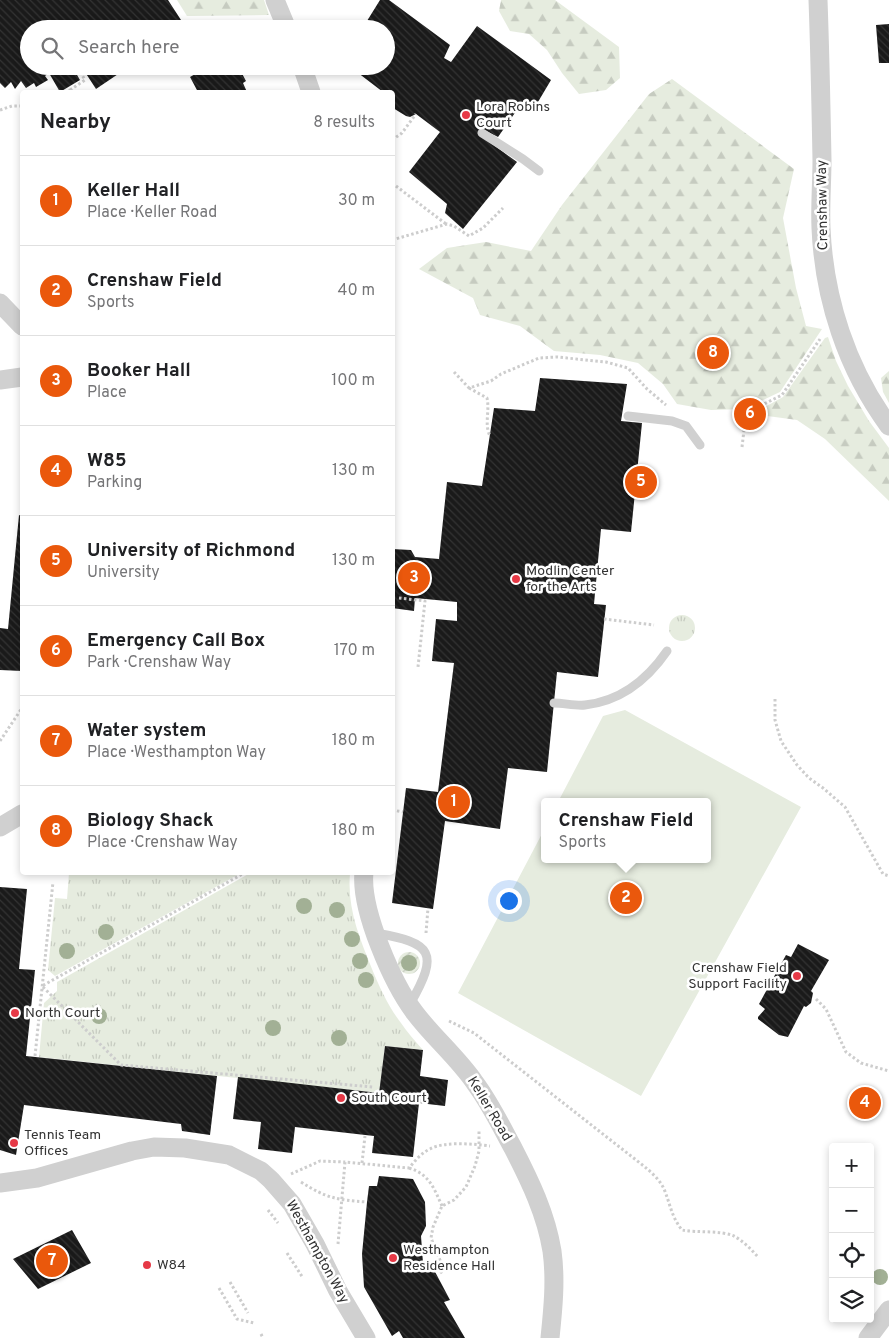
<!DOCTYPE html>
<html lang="en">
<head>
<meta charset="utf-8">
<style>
	:root { --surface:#fff; --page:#f2f2f2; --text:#202124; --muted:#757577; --line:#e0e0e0; --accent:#ea580c }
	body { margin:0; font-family:Overpass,sans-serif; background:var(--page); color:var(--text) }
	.controls { position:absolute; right:15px; bottom:15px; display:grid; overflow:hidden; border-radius:5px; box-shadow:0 2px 8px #0003 }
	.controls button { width:45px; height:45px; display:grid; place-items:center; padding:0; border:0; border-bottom:1px solid var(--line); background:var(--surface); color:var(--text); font:25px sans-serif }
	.you { position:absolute; left:508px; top:900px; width:18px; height:18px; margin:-12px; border:4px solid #fff; border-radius:50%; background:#1a73e8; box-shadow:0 0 0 8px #1a73e833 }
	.badge { display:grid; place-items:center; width:32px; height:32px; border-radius:50%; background:var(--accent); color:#fff; font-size:16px; font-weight:700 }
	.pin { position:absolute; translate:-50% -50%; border:2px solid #fff; box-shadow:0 1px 5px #0006 }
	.popup { position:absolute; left:541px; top:798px; width:170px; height:65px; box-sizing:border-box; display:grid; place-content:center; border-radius:5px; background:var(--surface); filter:drop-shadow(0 1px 4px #0005); font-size:16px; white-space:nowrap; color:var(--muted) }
	.popup b { font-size:19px; color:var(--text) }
	.popup::after { content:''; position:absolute; left:50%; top:100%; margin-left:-10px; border:10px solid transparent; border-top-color:var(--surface) }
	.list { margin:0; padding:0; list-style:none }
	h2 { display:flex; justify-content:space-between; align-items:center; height:65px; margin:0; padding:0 20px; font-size:21px }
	h2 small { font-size:16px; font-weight:400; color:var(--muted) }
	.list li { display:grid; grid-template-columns:32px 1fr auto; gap:15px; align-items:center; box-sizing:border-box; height:90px; padding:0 20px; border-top:1px solid var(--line) }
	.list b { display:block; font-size:19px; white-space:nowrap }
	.list p { margin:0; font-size:16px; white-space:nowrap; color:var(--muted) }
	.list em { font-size:16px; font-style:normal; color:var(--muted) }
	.icon { flex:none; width:28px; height:28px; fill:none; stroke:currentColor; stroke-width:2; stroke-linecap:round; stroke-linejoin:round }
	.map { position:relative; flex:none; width:889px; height:1338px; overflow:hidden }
	.search { position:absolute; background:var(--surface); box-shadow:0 2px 8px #0003; left:20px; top:20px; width:375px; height:55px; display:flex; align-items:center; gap:12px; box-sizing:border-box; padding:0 18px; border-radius:28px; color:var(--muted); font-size:19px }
	.panel { position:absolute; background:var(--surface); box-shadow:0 2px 8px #0003; left:20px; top:90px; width:375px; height:785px; border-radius:5px }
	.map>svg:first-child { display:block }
	.grass { fill:url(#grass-tufts) }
	.forest { fill:url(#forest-firs) }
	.park { fill:#e6ecdf }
	.garden { fill:url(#garden-furrows) }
	.building { fill:url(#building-back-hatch) }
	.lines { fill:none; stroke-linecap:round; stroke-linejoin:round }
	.path { stroke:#cdcdcd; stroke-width:3; stroke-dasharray:2.5 2.5; stroke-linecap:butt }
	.lane { stroke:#d0d0d0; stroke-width:9 }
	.street { stroke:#d0d0d0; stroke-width:19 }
	.tree { fill:#a2b095 }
	.poi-dot { fill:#e63946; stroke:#fff; stroke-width:2 }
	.labels { text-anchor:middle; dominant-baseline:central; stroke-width:5; stroke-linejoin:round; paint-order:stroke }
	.poi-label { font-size:14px; fill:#333; stroke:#fff; text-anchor:start }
	.street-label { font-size:14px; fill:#333; stroke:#fff }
</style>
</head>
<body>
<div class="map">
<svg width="889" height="1338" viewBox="0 0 889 1338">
	<defs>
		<pattern id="grass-tufts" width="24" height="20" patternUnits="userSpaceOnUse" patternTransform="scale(1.25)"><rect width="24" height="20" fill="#e6ecdf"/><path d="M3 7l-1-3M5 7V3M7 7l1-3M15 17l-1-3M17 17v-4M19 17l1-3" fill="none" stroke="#c6cbc0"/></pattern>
		<pattern id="forest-firs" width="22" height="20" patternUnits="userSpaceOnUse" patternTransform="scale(1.25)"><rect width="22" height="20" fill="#e6ecdf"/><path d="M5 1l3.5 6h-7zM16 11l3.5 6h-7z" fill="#c6cbc0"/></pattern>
		<pattern id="garden-furrows" width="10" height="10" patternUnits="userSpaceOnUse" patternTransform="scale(1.25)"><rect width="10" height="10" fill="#e6ecdf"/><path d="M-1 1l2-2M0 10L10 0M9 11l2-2" fill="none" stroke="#c6cbc0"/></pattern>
		<pattern id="building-back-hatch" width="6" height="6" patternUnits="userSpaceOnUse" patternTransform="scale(1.25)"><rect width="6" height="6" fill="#1a1a1a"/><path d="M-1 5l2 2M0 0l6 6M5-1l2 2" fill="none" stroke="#333"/></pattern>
	</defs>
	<rect width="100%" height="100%" fill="#fff"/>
	<path class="grass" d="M669 628a13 13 0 1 1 26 0a13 13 0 1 1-26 0Z
		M252,872l98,1c-3,35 9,64 22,96 8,19 16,37 29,54 6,9 14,18 22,27l-38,-4 -6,47 -340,-36 5,-54 13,-12v-9z
		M69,873v-1l172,1 -186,103 -7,-6 7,-72 12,1z"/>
	<path class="forest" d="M177,0h87l5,15 -82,1z
		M501,0h54l64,47 1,31 -14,12 -27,4 -17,-21 -15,-23 -18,-16 -19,-3 -11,-20z
		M672,79l122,90 -11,49 13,70 10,38 16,3 -42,63 -36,17 -33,1 -34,-6 -14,-20 -25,-21 -38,-8 -46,-4 -34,-25 -40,-11 -7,-17 -54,-29 28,-21 39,-6 45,9 31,-46 87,-111z
		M828,337l8,24 12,25 21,35 20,27v53l-64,-62 -28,-19 -45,-6 31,-17 42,-59z
		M889,371v32l-6,-11 -2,-14z"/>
	<path class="park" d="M625,710l176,97 -160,289 -183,-103 87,-165v31h162v-57h-149l45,-86z"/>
	<path class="garden" d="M398 963a11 11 0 1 1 22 0a11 11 0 1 1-22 0Z"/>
	<path class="building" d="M0,0h168l13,20 3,9h-155v37h46l-2,2 7,12 -20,12 -11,-19 -4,3 3,4 -12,7 -2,-4 -8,5 -5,-7 -6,8 -4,-7 -6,6 -5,-5z
		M380,0h9l61,45 -6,13 7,4 26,-36 74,54 -16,27 -11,-7 -26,37 -14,-7 -4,5 37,27 -54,67 -18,-16 2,-9 -38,-32 31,-40 -24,-18 -6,3 -4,-1 -13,-8 -1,-16h-9l-34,-26h37v-37h-24z
		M889,24v39h-10l-3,-38z
		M84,66h46l-34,23 -13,-20z
		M194,66h44l8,15 -3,2 4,9h-49l-8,-15 7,-4z
		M707,345l15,2 -3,13 -14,-2z
		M540,378l87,6 -6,37 21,2 -11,109 -30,-3 -7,75 12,1 -8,72 -41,-5 -10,100 -39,-4 -8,61 -55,-8 -12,88 -41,-6 14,-115 32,4 16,-129 -22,-2 4,-42 21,2v-19l-42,-4 -1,13 -22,-3v-59l19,1 4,7 24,2 8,-77 35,4 12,-78 41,3z
		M19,515l3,1v155l-22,-1v-42l8,1z
		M0,887l27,2 -8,80 16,1 -9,86 191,20 -7,59 -28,-4 -1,-7 -157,-19 -8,50 -16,-5z
		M798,944l31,16 -18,31 2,2 -2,10 -5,4 -2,-1 -16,31 -9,-2 -21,-16v-2l7,-8 -6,-5 27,-49 5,2z
		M385,1046l38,4 -3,26 28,4 -3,26 -26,-3 -6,54 -41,-4 2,-17 -79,-9 -3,26 -34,-4 3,-27 -28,-3 5,-42 141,16z
		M379,1176l34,3 12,23 1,24 -5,10 2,27 3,8 7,-3 17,32 -6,2 21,36h-62l-4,-7 -7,5 -28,-49 -2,-33 5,-52 2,-16h8z
		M72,1230l19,33 -53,26 -25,-30z"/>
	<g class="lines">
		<path class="path" d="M70,90l15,-10 -6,-10 -4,2
			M64,92l6,-2 1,2
			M0,110l12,-4h10
			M392,140l10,-7 14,-19
			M392,183l54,41
			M392,240l55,-16 7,2 15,10 14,-8 20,-20
			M454,372l15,16 22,-7 10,-7 38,-16 18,-1 49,5 22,6 19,21 19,16
			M392,386l2,-2
			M469,388l18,10c3,13 -3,26 3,38
			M742,447l4,-34 36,-18 38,-56
			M399,598l26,3 -7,66
			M604,619l50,6
			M775,699v21l6,21 16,24 12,13 14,10 22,19 38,67 6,2
			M0,741l22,-33
			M392,810l11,2
			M246,872l-204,114 79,79 252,22
			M426,933l2,-25
			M816,999l10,10 20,43 15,11 28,8
			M449,1021l25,12 171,134c7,6 15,13 19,22 6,14 7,27 18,41 15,3 38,0 52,6 9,5 17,13 24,21
			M35,1056l18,-174
			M362,1163l3,-27
			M409,1168c20,6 25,20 33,38
			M291,1174l29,-13 25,1
			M301,1182c25,16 36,18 66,20
			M268,1210l10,13
			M338,1244l7,-82 64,6c6,-7 12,-15 21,-19 14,-8 44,-5 60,-3
			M287,1253l16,25
			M440,1273l4,-3 -13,-32 2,-11 9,-21 12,-6 12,-13 9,-21 4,-15v-22
			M230,1282l18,31
			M219,1288l18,31 17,4
			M261,1334l2,4"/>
		<path class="lane" d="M482,133l41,26 16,12
			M628,416l44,5 14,5 14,19
			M554,703c10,0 21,3 31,2 36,-4 62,-25 82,-54
			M376,933c56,10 64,19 34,71"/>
		<path class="street" d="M275,0l12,29
			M818,0c2,53 3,106 4,160 0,22 -2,45 -1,68 3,71 26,141 68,198
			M302,66l9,26
			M0,303l22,23
			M0,380l22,-3
			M0,827l22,-13
			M364,872c-4,38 29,112 51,141 19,25 43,45 60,70 15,20 26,43 38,65 17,33 33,66 39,103 4,29 1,58 -2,87
			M0,1183l37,-5 95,-27 22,-4 31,1 44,7 32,16 10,9 21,24 23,40 23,47 28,47
			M868,1338l21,-28"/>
	</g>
	<g class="tree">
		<circle cx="304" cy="906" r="8"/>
		<circle cx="337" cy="910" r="8"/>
		<circle cx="106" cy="932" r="8"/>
		<circle cx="352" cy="939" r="8"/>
		<circle cx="67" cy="951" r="8"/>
		<circle cx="360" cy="961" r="8"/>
		<circle cx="409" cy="963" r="8"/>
		<circle cx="366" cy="980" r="8"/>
		<circle cx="99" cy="1016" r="8"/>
		<circle cx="273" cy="1028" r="8"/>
		<circle cx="339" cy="1038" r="8"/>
		<circle cx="880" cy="1277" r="8"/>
	</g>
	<g class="poi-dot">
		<circle cx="466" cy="115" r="5"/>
		<circle cx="516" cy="579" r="5"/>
		<circle cx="797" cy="976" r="5"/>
		<circle cx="15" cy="1013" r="5"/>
		<circle cx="341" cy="1098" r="5"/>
		<circle cx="14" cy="1143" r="5"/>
		<circle cx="393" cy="1258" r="5"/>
		<circle cx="147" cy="1265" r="5"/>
	</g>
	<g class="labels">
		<g class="poi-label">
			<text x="476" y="107">Lora Robins<tspan x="476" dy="16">Court</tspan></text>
			<text x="526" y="571">Modlin Center<tspan x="526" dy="16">for the Arts</tspan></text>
			<text x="787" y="968" text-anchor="end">Crenshaw Field<tspan x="787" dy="16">Support Facility</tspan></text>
			<text x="25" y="1013">North Court</text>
			<text x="351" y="1098">South Court</text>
			<text x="24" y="1135">Tennis Team<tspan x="24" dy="16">Offices</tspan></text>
			<text x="403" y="1250">Westhampton<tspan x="403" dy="16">Residence Hall</tspan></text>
			<text x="157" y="1265">W84</text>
		</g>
		<g class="street-label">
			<text transform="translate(823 205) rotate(-91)">Crenshaw Way</text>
			<text transform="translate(489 1109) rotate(59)">Keller Road</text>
			<text transform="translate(317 1252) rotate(61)">Westhampton Way</text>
		</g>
	</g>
</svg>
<div class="controls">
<button>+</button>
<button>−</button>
<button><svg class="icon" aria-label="locate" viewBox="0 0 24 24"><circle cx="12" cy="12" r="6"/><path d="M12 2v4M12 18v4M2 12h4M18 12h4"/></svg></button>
<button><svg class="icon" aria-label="layers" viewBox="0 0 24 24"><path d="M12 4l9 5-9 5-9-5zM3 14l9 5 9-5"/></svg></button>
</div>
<div class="you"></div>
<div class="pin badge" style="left:454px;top:802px">1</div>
<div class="pin badge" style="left:626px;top:898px">2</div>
<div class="popup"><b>Crenshaw Field</b>Sports</div>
<div class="pin badge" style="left:414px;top:578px">3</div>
<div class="pin badge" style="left:865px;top:1103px">4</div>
<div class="pin badge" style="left:641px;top:482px">5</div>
<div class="pin badge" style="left:750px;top:414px">6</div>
<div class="pin badge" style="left:52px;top:1261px">7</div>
<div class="pin badge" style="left:713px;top:353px">8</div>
<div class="search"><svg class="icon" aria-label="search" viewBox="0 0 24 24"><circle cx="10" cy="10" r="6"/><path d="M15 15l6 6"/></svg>Search here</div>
<section class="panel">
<h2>Nearby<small>8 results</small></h2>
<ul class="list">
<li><span class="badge">1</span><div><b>Keller Hall</b><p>Place · Keller Road</p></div><em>30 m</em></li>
<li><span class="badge">2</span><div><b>Crenshaw Field</b><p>Sports</p></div><em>40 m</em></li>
<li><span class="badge">3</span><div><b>Booker Hall</b><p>Place</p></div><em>100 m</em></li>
<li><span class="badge">4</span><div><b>W85</b><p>Parking</p></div><em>130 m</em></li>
<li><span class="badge">5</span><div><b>University of Richmond</b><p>University</p></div><em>130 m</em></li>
<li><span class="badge">6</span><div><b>Emergency Call Box</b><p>Park · Crenshaw Way</p></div><em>170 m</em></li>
<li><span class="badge">7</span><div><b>Water system</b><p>Place · Westhampton Way</p></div><em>180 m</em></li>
<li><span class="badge">8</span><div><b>Biology Shack</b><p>Place · Crenshaw Way</p></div><em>180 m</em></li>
</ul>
</section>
</div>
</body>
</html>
